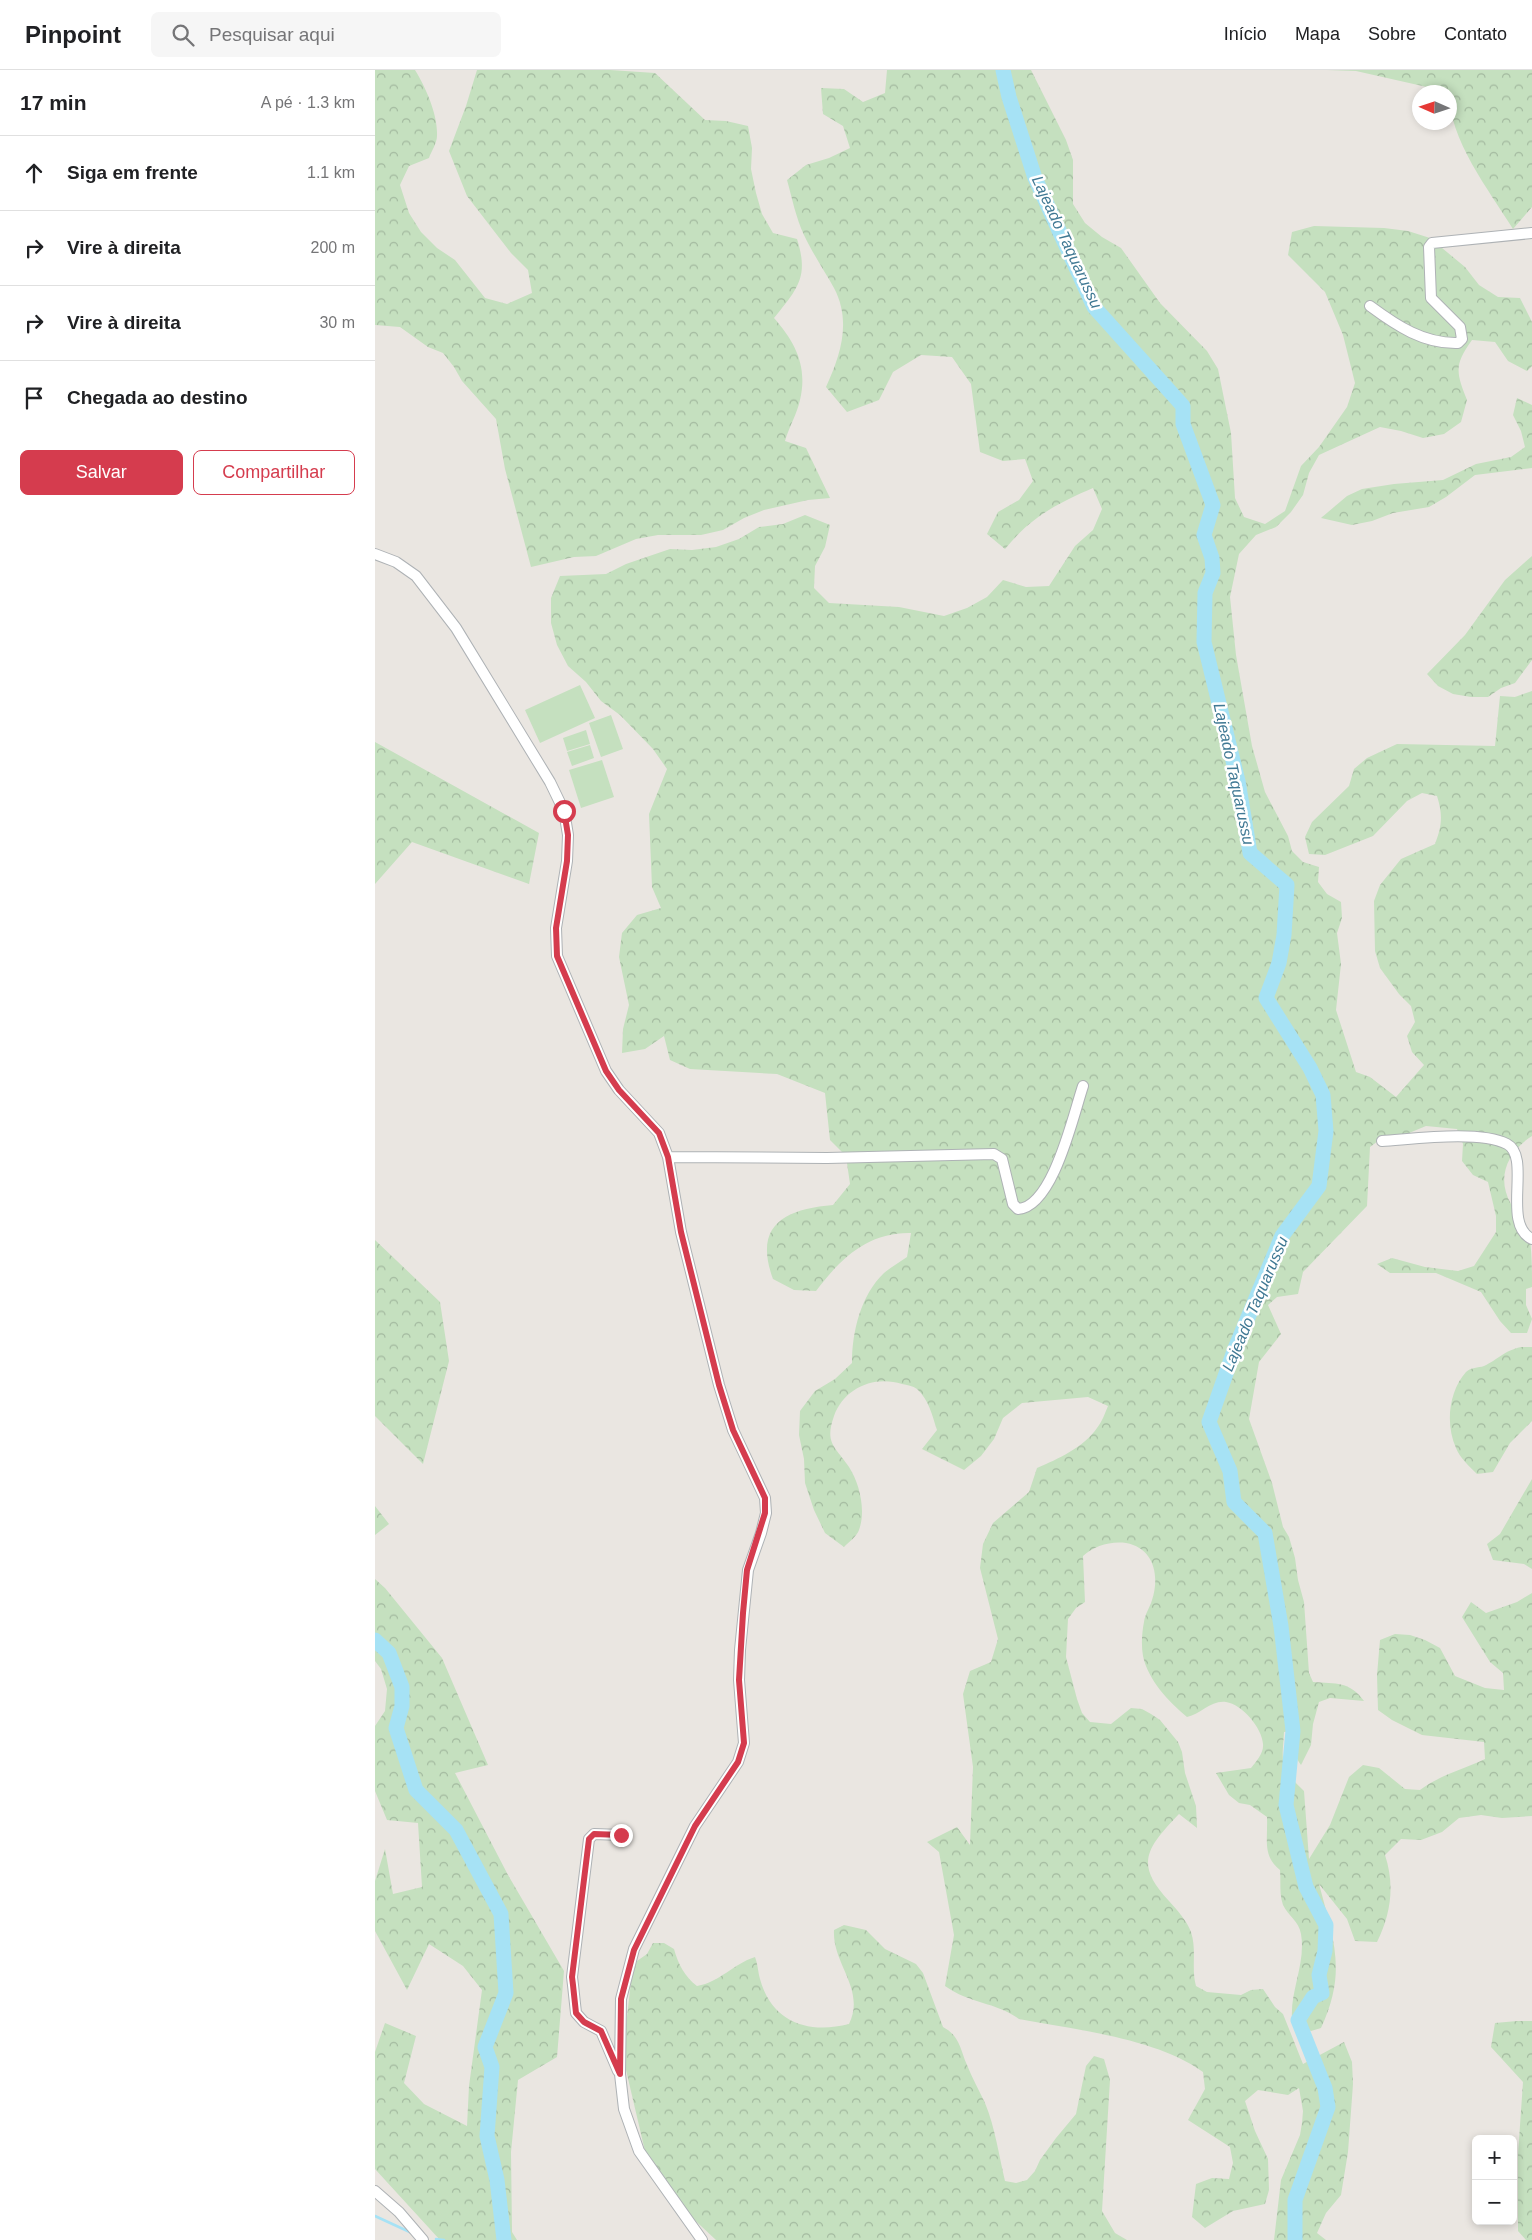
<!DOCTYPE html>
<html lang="pt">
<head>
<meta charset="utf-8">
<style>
	:root { --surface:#fff; --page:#f6f6f6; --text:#202124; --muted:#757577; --line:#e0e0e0; --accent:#d53c4e }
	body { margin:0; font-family:Helvetica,sans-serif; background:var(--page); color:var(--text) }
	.controls { position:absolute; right:15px; bottom:15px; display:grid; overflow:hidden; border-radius:8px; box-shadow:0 2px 8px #0003 }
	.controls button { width:45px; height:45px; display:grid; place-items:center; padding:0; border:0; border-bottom:1px solid var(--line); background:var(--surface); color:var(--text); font:25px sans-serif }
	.compass { position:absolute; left:1037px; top:15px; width:45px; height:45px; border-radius:50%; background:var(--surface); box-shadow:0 2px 8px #0003; rotate:273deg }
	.stop { position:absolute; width:15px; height:15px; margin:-11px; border:4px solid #d53c4e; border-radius:50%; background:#fff }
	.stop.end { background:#d53c4e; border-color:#fff; box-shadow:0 1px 5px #0008 }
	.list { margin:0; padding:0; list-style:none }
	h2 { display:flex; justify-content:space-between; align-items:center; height:65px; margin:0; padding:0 20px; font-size:21px }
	h2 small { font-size:16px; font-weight:400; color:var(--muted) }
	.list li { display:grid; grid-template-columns:32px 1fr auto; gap:15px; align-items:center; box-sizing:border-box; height:75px; padding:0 20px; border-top:1px solid var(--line) }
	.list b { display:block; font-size:19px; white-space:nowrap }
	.list em { font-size:16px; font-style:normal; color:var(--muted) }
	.actions { display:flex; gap:10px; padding:15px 20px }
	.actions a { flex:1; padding:11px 0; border:1px solid var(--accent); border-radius:8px; text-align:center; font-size:18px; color:var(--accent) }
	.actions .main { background:var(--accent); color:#fff }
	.icon { flex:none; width:28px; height:28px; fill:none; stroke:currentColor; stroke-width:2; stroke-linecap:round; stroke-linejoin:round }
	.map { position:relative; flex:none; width:1157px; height:2170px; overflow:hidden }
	header { display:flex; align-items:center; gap:30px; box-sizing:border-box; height:70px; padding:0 25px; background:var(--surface); border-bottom:1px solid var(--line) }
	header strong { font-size:24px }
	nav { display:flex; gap:28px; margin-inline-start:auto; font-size:18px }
	.search { width:350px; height:45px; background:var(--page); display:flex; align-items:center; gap:12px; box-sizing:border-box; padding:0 18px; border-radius:8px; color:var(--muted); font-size:19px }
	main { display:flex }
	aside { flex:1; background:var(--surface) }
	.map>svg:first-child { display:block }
	.forest { fill:url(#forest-crowns) }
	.green { fill:#c5e0bf }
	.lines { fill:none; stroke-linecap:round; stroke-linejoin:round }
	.stream { stroke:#a6e2f5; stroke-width:2.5 }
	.river { stroke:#a6e2f5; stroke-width:15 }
	.minor-casing { stroke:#aeb2b5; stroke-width:12 }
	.minor { stroke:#fff; stroke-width:10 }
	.route { stroke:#d53c4e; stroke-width:6 }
	.labels { text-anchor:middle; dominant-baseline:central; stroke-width:5; stroke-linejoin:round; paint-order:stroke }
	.water-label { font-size:16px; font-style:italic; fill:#407994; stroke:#fff }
</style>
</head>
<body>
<header>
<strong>Pinpoint</strong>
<div class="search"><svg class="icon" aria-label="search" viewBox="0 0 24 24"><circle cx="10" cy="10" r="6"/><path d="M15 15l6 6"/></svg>Pesquisar aqui</div>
<nav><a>Início</a><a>Mapa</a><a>Sobre</a><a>Contato</a></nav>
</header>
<main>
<aside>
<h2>17 min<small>A pé · 1.3 km</small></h2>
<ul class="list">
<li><svg class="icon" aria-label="ahead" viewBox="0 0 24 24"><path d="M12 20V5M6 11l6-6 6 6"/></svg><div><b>Siga em frente</b></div><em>1.1 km</em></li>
<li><svg class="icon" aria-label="right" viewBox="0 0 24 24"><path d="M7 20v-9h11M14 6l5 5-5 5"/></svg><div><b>Vire à direita</b></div><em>200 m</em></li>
<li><svg class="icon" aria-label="right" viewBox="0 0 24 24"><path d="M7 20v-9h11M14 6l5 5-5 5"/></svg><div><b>Vire à direita</b></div><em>30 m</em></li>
<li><svg class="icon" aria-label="arrive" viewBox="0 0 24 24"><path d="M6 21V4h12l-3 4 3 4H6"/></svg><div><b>Chegada ao destino</b></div></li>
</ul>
<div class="actions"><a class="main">Salvar</a><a>Compartilhar</a></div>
</aside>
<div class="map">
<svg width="1157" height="2170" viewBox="0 0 1157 2170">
	<defs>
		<pattern id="forest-crowns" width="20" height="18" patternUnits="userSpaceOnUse" patternTransform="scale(1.25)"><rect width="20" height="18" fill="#c5e0bf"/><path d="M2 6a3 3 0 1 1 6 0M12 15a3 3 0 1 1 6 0" fill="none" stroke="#a3b99f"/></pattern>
	</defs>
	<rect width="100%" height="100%" fill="#eae6e1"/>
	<path class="forest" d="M0,0h40c11,18 23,45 22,66 0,7 -6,16 -8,22l-20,8 -9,19 9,28 12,19 16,16 18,12 30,38 22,6 25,-11 -4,-23 -17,-17 -44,-57 -18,-45 17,-45 11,-36h133l45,3 50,47 21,1 22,5 4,22 -1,21 5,24 6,21 11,19 24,6c12,38 1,49 -23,79 21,24 34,48 26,82 -3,14 -11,27 -15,41l21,7 24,50 -22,2 -44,10 -20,8 -21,12 -22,5h-43l-22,4 -40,17 -22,1 -43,10 -26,-98 -9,-50 -34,-38 -8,-14 -11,-14 -15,-6 -28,-20 -25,-2z
		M512,0h144l35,70 7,20v44l12,19 17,14 19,11 39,55 47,48 11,18 13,64 4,65 9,19 21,7 20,-13 16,-45 18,-19 28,-40 8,-24 -12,-48 -18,-43 -37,-37 4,-23 22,-6 70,2 24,3 22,7 35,29 14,18 19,12 22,1 12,24v44l-5,5 -19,-10 -13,-19 -23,-2c-18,25 -16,32 -5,60l-6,22 -17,12 -21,4 -22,-7 -21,-4 -61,28 -10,18 -6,22 -12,17 -15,15 -20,8 -17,19 -9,43 6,58 16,91 13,46 23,44 4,15 11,11 16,5 -1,15 9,12 14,8 1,16 -5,15 4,31 -5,46 20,62 14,5 26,20 28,-32 -12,-13 -5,-16 8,-14 -4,-16 -12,-12 -19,-26 -5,-17 -1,-50 6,-16 21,-26 34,-15c7,-18 8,-29 2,-48l-15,-3 -15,8 -34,35 -48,19 -16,-1 -4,-17 7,-15 37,-36 5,-17 13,-11 30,-14 98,2 5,-50 15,1 17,-6v445c-25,16 -36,42 -21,68 5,10 15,19 18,29 3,18 3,36 3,54l-6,2v16l6,14 -5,14h-16l-11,-12 -19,-29 -45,-19h-46l-13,-9 15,-6 33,9 33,4 16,-5 22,-34v-16l-8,-34 -15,-7 -11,-14 1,-17 -6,-15 -31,-3 -29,12h-15l-12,9 -3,59 -64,66 -5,22 -21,3 -9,8 13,29 -22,28 -10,57 23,64 11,44 6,10 6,21 3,22 6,22 5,71 4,9c23,2 37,-1 51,19l-34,-3 -11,4 -6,22 -2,21 -10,20c-8,-11 -9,-20 -8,-34l-9,1c-2,33 -5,35 20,59l5,68 21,-34 19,-48 14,-12 16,3 26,21 15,1c18,-14 44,-21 65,-31l-1,-17 -62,-7 -30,-15 -14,-10 -1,-35 3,-35 15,-6 15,1 15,5 15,8 15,28 30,12 19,2 -1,-17 -13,-11 -28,-45 9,-15 15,11 31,-11 15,-9v223l-30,2 -21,-3 -22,3 -17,14 -21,8 -20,-1 -16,16c10,30 6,59 -8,87l-22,-1 -8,-22 -28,-35c15,57 28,88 2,144l-10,3 -19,-12c-2,-28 14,-56 9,-85 -2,-13 -13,-18 -18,-29 -4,-11 -2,-24 -3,-35 -18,-14 -12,-31 -13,-53l-17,-12 -11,-2 -10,-8 -13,-22 35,-5c5,-6 13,-15 12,-24 -1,-16 -21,-40 -37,-42 -15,-2 -25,12 -39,15 -18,-15 -39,-37 -44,-61 -2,-11 -1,-24 1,-34 1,-8 6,-15 8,-22 8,-24 2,-52 -26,-57 -16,-2 -32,3 -43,13l2,46 -9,6 -8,11 -2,38 11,42 5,14 8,9 21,2 20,-16 11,1 9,5 9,6 18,22 4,10 3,21 11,33 1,22 -18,-14c-31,33 -46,49 -10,87 8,9 18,20 22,31 6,18 0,37 5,54l11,6 34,3 10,-5 12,-1 12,18 8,7 20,50 41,-22 8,20 1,22 -5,68 -7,43 -15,18 -9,20 9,7h-52l7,-60 19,-45 2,-12 1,-12 -4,-23 -11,7 -30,-5 -13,11 10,30 13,28 1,31 -4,14 -32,7 -28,17 -13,-11 4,-33 16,-6 17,1 4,-16 -3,-16 -42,-27 17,-31 -2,-17c-47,-34 -127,-42 -184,-53 -23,-17 -49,-15 -74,-33l9,-51 -15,-83 -12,-10 30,-15 13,18 3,-78 -10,-73 7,-23 21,-9 7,-23 -18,-71 3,-24 10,-21 36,-31 8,-24c21,-9 47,-21 60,-40 5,-6 8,-15 11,-22l-20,-9 -66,6 -19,15 -9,21 -13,17 -17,14 -42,-21 15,-19c-5,-15 -8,-30 -20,-41 -4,-3 -10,-4 -15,-5 -28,-9 -58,4 -68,32 -10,28 2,31 15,51 11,17 17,44 10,63 -2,6 -10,12 -15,17l-19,-14 -11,-23 -9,-27 -1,-24 -5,-24 1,-24 15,-20 20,-12 17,-16c0,-32 9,-68 32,-90 7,-6 16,-11 23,-16l4,-24c-43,-1 -70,25 -95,58l-22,-1 -21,-11c-20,-54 12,-70 60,-74l17,-21 -4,-28 -16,-16 -5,-47 -48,-19 -87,-5 -20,-9 -6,-24 -19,13 -23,4 1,-24 6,-24 -10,-48 3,-24 15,-18 24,-7 -9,-21 -3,-73 18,-45 -14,-20 -33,-34 -19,-14 -15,-19 -18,-16 -11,-21 -6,-22v-25l9,-22 46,-2 20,-10 44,-15 22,1 24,-3 23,-8 20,-12 24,-3 22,-9 25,10 -5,22 -10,19 -1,22 15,15 70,4 45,9 23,-8 20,-11 16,-17 23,7 23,-1 26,-40 18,-16 9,-21 -9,-21c-37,16 -62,29 -88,61l-18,-15 11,-22 21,-12 14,-19 -8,-22 -22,2 -23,-9 -9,-68 -19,-27 -31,-2 -28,17 -14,28 -32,12 -21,-25c14,-31 26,-65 8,-99 -10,-18 -21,-34 -30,-53 -8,-17 -12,-37 -17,-55l19,-15 23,-7 21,-10 -7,-22 -20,-12 -2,-26 23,1 19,13 22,-9z
		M952,0h205v137l-19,22c-24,-39 -64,-89 -64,-137l-93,-21z
		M1142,328l15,7v63l-57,7 -29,22 -17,10 -36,6 -21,8 -20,4 -31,-7 26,-22 15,-7 32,-5 49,-4 33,-16 35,-7 14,-10 -4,-16 -8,-16z
		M1157,486v104l-17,23 -14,5 -13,9h-17l-18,-3 -15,-8 -11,-12 38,-39 40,-55z
		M0,672l164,91 -10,51 -117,-42 -37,42z
		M0,1170l65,62 9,59 -26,103 -48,-48z
		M1146,1277h11v74l-22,22 -17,29 -16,2c-8,-8 -17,-16 -21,-26 -11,-24 -7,-57 10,-76 5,-5 12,-4 18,-6 15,-7 19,-15 37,-19z
		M1157,1409v90l-8,-5 -31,-4 -6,-16 13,-10z
		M0,1436l14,18 -14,11z
		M0,1509l10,9 57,70 46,107 -33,8 53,102 56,96 -7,86 -39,23 -7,72 1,80 5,8h-77l-65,-71v-117l10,-29 31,13 -12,47 20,21 43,22 2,-40 13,-96 -19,-24 -34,-22 -22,46 -32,-59v-50l10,-32 8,45 29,-7 -4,-64 -31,-3 -12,-29v-65l10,-15 2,-22 -6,-20 -6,-8z
		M469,1855l22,5 19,19 31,15 7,9 20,54c17,9 17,22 24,38 5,13 12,25 18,38 10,24 14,53 20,78l11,2 11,-3 8,-9 5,-11 16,-22 20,-24 10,-48 8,-10 10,3 6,21 -8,131 13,22 12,7h-411l-30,-28 -41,-61 -19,-81 -1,-36 7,-61 5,-12 10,-7 6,-11h11l10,6c4,15 11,28 23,37 23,-4 36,-22 58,-29 3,8 3,15 5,22 12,44 49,55 89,45 17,-35 -17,-60 -15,-94z
		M1142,1951h15v219h-6l-8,-9v-77l5,-72 -32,-35 4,-24z"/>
	<path class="green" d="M205,615l15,33 -55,25 -15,-33z
		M236,645l12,34 -22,8 -12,-34z
		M211,660l4,14 -23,7 -4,-13z
		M215,675l4,13 -22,8 -5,-14z
		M227,690l12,37 -33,11 -12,-38z"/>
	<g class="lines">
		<path class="stream" d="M0,2146l39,18
			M61,2169l8,1"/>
		<path class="river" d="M628,0l6,27 26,81 59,129 89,99v18l30,81 -9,30 8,23 1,15 -8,20 -1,49 34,139 12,72 37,32 -3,50 -5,28 -13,35 44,70 13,27 3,36 -7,55 -37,50 -48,115 -25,71 21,49 4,31 31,31 16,93 12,105 -7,74 20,82 20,38 -1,26 -6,24 3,18 -9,4 -15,23 27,68 3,19 -33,93v40
			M0,1570l14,13 13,34v19l-6,22 20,62 40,40 45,84 5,79 -21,54 7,20 -5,69 10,44 7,60"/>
		<defs>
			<path id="minor" d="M995,236c27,20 54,38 88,37l4,-4 -2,-12 -29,-29 -2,-51 3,-4 100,-10
				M0,484l21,8 20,14 40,52 94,154 14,29 4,24 -1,26 -11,67 1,28 49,115 13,19 40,43 9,24 13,75 38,153 14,45 32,68 1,15 -5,20 -13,37 -8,80 -1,30 5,63 -6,19 -43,64 -61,123 -13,50 -1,75 4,35 15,42 63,89
				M1007,1071c32,-2 97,-11 125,3 25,13 -6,81 25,95
				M293,1087l159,1 167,-4 8,5 11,45 5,5c35,-2 55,-93 65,-123
				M243,2001l-17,-40 -17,-9 -8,-9 -3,-28 -1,-8 17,-138 5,-5 27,1
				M0,2121l24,21 24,28"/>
		</defs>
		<use href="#minor" class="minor-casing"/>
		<use href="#minor" class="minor"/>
	</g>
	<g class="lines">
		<path class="route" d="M189,741l4,24 -1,26 -11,67 1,28 49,115 13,19 40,43 9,24 13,75 38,153 14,45 32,68v15l-18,57 -4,43 -4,67 5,63 -6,19 -43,64 -61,124 -13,49 -1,75 -19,-43 -17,-9 -8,-9 -3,-28 -1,-8 17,-138 5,-5 27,1"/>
	</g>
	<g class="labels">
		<g class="water-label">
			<text transform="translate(692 172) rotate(65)">Lajeado Taquarussu</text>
			<text transform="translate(859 704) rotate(78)">Lajeado Taquarussu</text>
			<text transform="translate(880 1234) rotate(-67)">Lajeado Taquarussu</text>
		</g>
	</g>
</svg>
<div class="controls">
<button>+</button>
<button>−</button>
</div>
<svg class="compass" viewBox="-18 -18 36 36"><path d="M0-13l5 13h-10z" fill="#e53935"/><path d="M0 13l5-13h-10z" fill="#757577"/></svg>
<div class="stop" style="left:189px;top:741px"></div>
<div class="stop end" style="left:246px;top:1765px"></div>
</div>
</main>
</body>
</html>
